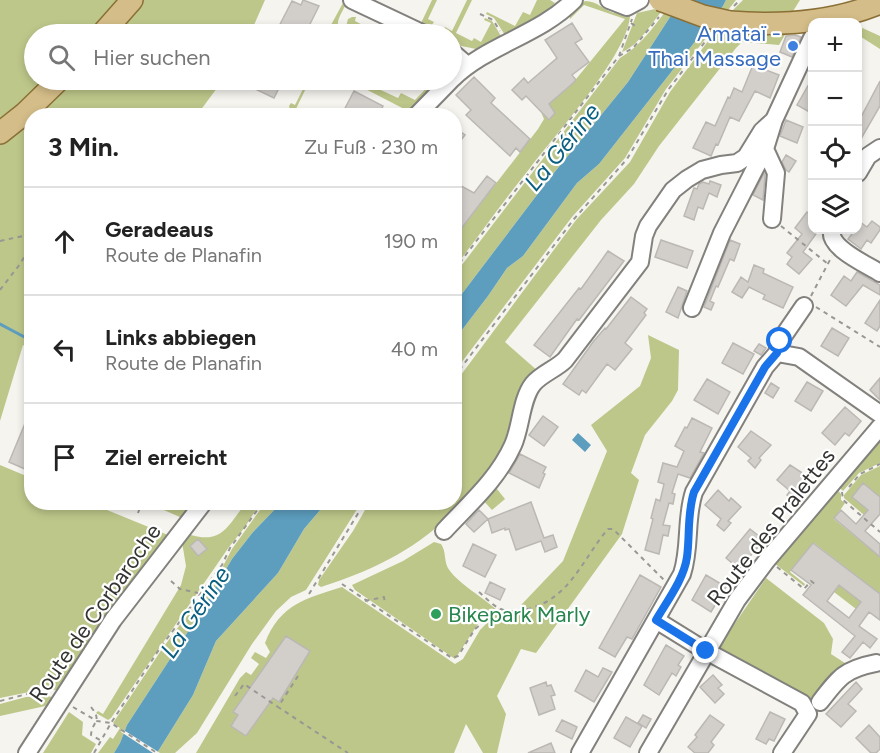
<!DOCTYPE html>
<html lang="de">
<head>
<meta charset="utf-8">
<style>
	:root { --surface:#fff; --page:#f6f6f6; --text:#222; --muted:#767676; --line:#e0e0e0 }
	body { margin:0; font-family:Figtree,sans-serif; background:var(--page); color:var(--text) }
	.controls { position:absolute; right:18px; top:18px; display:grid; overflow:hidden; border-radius:12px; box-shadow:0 3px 9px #0003 }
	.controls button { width:54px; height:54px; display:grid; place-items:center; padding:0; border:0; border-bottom:2px solid var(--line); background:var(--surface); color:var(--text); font:30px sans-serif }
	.stop { position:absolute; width:18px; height:18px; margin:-14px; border:4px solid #1a73e8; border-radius:50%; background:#fff }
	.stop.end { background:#1a73e8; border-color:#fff; box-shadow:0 2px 6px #0008 }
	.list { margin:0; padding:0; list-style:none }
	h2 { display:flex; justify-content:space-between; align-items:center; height:78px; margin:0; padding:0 24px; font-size:26px }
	h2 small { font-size:20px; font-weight:400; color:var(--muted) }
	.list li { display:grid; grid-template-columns:39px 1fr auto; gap:18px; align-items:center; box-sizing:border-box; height:108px; padding:0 24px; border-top:2px solid var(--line) }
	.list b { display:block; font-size:22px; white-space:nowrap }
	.list p { margin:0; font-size:20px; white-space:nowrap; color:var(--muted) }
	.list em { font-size:20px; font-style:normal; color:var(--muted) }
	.icon { flex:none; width:33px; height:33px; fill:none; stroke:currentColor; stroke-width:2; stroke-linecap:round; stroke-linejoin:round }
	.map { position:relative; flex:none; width:880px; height:753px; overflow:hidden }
	.search { position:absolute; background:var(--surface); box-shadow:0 3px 9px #0003; left:24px; top:24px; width:438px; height:66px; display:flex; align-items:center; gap:15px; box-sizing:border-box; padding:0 21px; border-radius:33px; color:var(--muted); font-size:22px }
	.panel { position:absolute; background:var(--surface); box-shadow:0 3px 9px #0003; left:24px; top:108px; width:438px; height:402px; border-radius:24px }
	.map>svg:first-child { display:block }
	.green { fill:#bec78a }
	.water { fill:#5d9ebf }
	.pier { fill:#f6f4ef }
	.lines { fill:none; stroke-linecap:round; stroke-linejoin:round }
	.stream { stroke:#5d9ebf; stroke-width:3 }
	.building { fill:#d2cfcb; stroke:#bbb8b4; stroke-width:1.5; fill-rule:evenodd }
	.minor-casing { stroke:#83817d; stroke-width:20 }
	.major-casing { stroke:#8a7036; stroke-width:24 }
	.path { stroke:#999793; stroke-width:2; stroke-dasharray:4.5 4.5; stroke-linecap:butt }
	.minor { stroke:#fff; stroke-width:16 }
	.major { stroke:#d4bd88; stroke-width:21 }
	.major-bridge-casing { stroke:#8a7036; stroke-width:24; stroke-linecap:butt }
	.major-bridge { stroke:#d4bd88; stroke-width:21 }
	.route { stroke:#1a73e8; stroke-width:8 }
	.shop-dot { fill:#3f7fe0; stroke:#fff; stroke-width:2 }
	.leisure-dot { fill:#2e9e5b; stroke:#fff; stroke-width:2 }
	.labels { text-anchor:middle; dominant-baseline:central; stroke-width:4.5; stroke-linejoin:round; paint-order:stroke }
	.shop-label { font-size:22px; fill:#366cbe; stroke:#fff; text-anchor:end }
	.street-label { font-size:22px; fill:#353432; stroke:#fff }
	.leisure-label { font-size:22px; fill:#27864d; stroke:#fff; text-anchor:start }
	.water-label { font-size:24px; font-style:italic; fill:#0a5f81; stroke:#fff }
</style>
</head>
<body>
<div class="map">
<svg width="880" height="753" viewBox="0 0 880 753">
	<rect width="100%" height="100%" fill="#f6f4ef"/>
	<path class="green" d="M0,0h121l-30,34h-57v46h14l-48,41z
		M139,0h126l-15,34h-141z
		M432,0h5l-9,19 6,3 -6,9 -7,-5 1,-5z
		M467,0h5l-16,33 16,8 2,-3 7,4 10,-19 -7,-3 1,-2 7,3 9,15 -25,13 -24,-5v-10h-10l3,-7 7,4z
		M537,0h13l5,3 -13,13 -37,19 -11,-17 -8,-4 1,-2 28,14 8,-14 7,3z
		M673,0h8l-53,82 -79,97 -94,124v-29l165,-216c23,-14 38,-36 53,-58z
		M726,0h10l-70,89 -41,69 -53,59 -117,154v-32l33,-43 19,-28 16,-12 54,-73 22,-19 124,-158z
		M743,0h57l-10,16 -60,-3z
		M585,1c13,0 18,9 29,12l1,-2 15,4c-1,38 -75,120 -100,153 -26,32 -50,66 -75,99l-1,-29 84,-109 6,-10 -3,-7 5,4 7,-7 -9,-10 13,-2 15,-13 53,-65 -41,-14 -14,14 -1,-6z
		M343,3l2,3c-5,10 -12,19 -2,28h-17z
		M655,9l7,2c-11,13 -24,35 -40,41l15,-39z
		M352,17h4l-1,4 17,9 -2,4h-11l-13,-7 2,-8z
		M858,26l22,10v13l-22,-14z
		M717,29l36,5 33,-1 -7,12 -37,-3 -6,6 -77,98 -25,38 -33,36 -96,122 34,30c-9,22 -17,46 -28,68 -5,12 -16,22 -24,33 -45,61 -94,91 -166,114l-3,-2 1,-5 34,-49 16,-28 85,-1 1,-119 121,-163 54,-58 40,-70z
		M66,80h157l-26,35 -165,1v210l-5,7 4,3v14l-8,-5 -23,76v-281z
		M303,80h3l2,4 -15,31h-1l-3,-9 2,-3 4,2 10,-20 -4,-2z
		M348,80h11l39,18 3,-5 14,7 19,-20h7l-31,32z
		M648,335l31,15 -1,40 -6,11 -27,34 -14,38 8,7 -17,54 -86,119 -15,-4 -24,47 9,18 -9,39h-14l-17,-29 -12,29h-258l44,-75 6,-6 5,3 8,-11 -8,-6 4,-6 11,6 4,-6 -5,-9c15,-39 42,-45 77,-56l113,77 8,-5 17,-29 17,-17h21l4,-9 41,-43 44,-110 -16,-26 49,-39 11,-28z
		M880,438v25l-21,10 -16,18 -4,-4z
		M0,465l31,13 1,24 58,1 78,32 -68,90 -43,65h-18l-39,8z
		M880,466v31l-17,-14 -11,14 16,13 -4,5 -20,-17v-3l17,-20z
		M493,484l12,15 -13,11 -12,-13z
		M837,489l4,5v6l4,3 -11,16 46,38v37l-66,-51 -24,29 15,12 -1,2 -30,-23z
		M148,503h46l-12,15z
		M246,503h14l-15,24 -16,20 -118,171 -3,2 -12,-7 2,-2 5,3 78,-129 5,-19 -4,-24 8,-9 1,2c32,9 37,-10 55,-32z
		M265,503h16l-28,29 -21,27 -30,51 -75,115 -7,18 -6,10h-16l12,-16 3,2 7,-11 -7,-5 49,-74 60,-81 10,-19z
		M326,503h35l-55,87 -15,7 -15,14 -24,33 -55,89 -22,20h-18l36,-58 23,-54 62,-68 26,-44z
		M434,542l7,2c6,8 2,19 9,27 9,12 33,27 46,38l-16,12 -25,38 -100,-69 -3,-5 51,-24z
		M766,578l58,45 9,16 -2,15 17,11 -34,39 -92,-50 -2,-9z
		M839,585l22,17 -5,7 -22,-17z
		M46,696l7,1 1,2 -4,6 -50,11v-12l26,-7z
		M69,712l14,10 -1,13 14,9 -5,9h-48z"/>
	<path class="water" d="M681,0h45l-3,6 -124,158 -22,19 -54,73 -16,12 -19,28 -33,43v-36l94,-124 79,-97z
		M578,433l13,12 -6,7 -13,-12z
		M281,503h45l-22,26 -26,44 -62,68 -23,54 -36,58h-43l6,-10 7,-18 75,-115 30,-51 21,-27z"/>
	<path class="pier" d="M122,729l38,24h-7l-32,-21z"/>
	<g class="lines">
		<path class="stream" d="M0,324l32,17"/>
	</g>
	<path class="building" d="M303,0l16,6 -14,28h-30l17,-33 9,4z
		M572,23l10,16 -7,4 14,19 -17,13 4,5 -4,4 -23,20 6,9 -6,7 -23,-24 -4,4 -10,-10 12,-12 4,5 29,-25 -12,-18z
		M795,35l6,2 -9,20 -12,-5 6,-16z
		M753,65l26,10 -9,23 -15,-7 -16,30 -9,-4 -12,28 -2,-1 -5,12 -18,-8 13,-26 9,4 13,-29 2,1 4,-10 8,4z
		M474,77l21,21 -4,5 39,36 -10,13 -4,-4 -6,8 -44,-41 5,-5 -15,-15z
		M813,77v37l-16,-9z
		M252,80h31l-9,18 -25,-12z
		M880,81v25l-22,38v-32l4,3z
		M354,91l29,15 -5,10h-37z
		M786,120l17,7 -6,16 -17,-7z
		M454,127l11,8 -11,14z
		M786,155l10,6 -7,11 -3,-2 -4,-8z
		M764,173l1,2 -2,25 -10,-5z
		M487,176l9,7 -42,55v-56l20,11z
		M710,181l11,4 -4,12 -8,-4 -6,16 -5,-2 -4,13 -10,-4 10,-28 3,1 2,-5 4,-2 6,2z
		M807,212l6,4v14l5,1 -15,21 9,7 -13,15 -12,-10 5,-7 -5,-4 15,-19 -7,-6z
		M872,221l8,6v3l-9,13 -4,-3 -6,9 -13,-10 7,-9h3l2,-8 7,5z
		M661,240l32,11 -6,17 -32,-11z
		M730,240l10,4 -6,17 -4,-2 -12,28 -2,-1 -6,15 4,2 -3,7 -7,-3z
		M608,251l16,10 -45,59 -2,-1 -27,38 -16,-12 45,-57 2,1z
		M754,265l10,4 -1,4 30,14 -10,21 -20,-9 2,-4 -16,-8 -7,11 -10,-6 9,-15 7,5z
		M857,272l23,13v10l-17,-10 -17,21 -15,-11 13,-19 7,5z
		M678,287l9,4 -9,27 -12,-6z
		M631,297l16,12 -3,4 2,2 -21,28 7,6 -17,21 -8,-6 -21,29 -4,-3 -3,5 -16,-11 30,-42 12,-14 1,1z
		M880,300v26l-3,5 -12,-8z
		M832,328l17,10 -11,18 -17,-10z
		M733,343l21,11 -11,20 -21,-11z
		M759,344l7,4 -5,7 -7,-4z
		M880,378v22l-10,-10z
		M707,379l23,13 -12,22 -24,-14z
		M807,382l16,9 -12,20 -16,-10z
		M771,383l8,5 -6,10 -8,-5z
		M845,407l16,14 -12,15 -4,-3 -10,12 -13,-12z
		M31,409h1v63l-23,-10z
		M543,416l15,11 -14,19 -15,-11z
		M692,418l20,10 -12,24 4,1 -14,25 -12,-4 -6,19 3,1 -2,10 -4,-1 -6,22 7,1 -2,10 -5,-1 -4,19 -14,-4 8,-31 -2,-1 5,-19 4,2 4,-17 -6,-2 5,-19 14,4 7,-16 -9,-5 10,-19 2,1z
		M751,431l20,14 -12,13 2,2 -6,8 -7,-7 3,-3 -13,-11z
		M520,454l26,13 -3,6 2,1 -6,14 -30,-15z
		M790,465l20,13 -11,14 2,1 -6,8 -8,-6 3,-4 -13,-11z
		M863,483l17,14v17l-15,17 15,13v13l-46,-39 7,-8 15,14 12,-14 -16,-13z
		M718,490l11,11 2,-3 10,9 -13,14 3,2 -7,8 -7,-6 4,-6 -16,-14z
		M531,502l13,36 9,-3 4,12 -12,5 -4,-11 -25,9 -7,-21 -4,1v-2l-13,5 -4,-14z
		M479,510l9,9 -14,13 -8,-8z
		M750,529l14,11 -25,29 -13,-11z
		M198,539l9,10 -9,7 -8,-10z
		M813,543l67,51v26l-11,-8 -10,14 18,13 -7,9 -7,-6 -13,16 -8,-6 13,-16 -52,-41 8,-10 -20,-15zM839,585l22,17 -12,16 -22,-17z
		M473,544l23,11 -11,22 -22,-11z
		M640,575l21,12 -29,52 -5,-2 -12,20 -16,-9z
		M706,575l20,12 -15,25 -19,-12z
		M490,582l15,7 -5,11 -15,-7z
		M286,636l24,15 -31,51 -6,-4 -27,38 -15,-10 7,-11 -5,-3z
		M666,645l18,11 -6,9 3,2 -5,9 -4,-3 -13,22 -15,-10z
		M603,668l9,4 -18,30 -19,-11 11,-21 12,7z
		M713,675l9,10 -4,3 6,6 -9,9 -15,-16z
		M546,682l1,4 4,-1 4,10 -4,1 4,13 -16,6 -9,-27z
		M856,682l6,7 -14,15 8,7 -15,16 -15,-13z
		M770,712l15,7 -11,22 -5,-2 -3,5 -10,-5z
		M643,715l8,4 -5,9 -8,-5z
		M710,715l14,10 -13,17 3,3 -6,8h-13l-7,-6 9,-10 -2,-2z
		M626,717l16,9 -12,21 -16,-9z
		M562,720l15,7 -5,12 -16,-8z
		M869,725l11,12v12l-4,4h-5l-15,-15z
		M551,743l4,10h-27z"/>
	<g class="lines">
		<defs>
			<path id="minor" d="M352,0l72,34
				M609,0l18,7 13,-7
				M452,52l15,13
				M452,79c36,-35 86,-43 122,-79
				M416,116l35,-36
				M765,149l11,24 -4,46
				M858,173l10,-17 12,-8
				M832,230c-4,18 34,34 48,43
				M692,308l30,-75 43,-84 9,-29 38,-82
				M777,353l3,-12 24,-35
				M444,531c25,-27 54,-52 69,-86 8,-17 8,-46 20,-61 8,-10 23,-15 32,-24l75,-98 4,-26 4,-10 25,-36 14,-11 15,-9 19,-5 16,-2 9,-6 16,-26 12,-11
				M656,620l50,31 96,52 6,11 -26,39
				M820,702c19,-25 25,-33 56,-39
				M27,753l86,-133 91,-118
				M580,753l102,-179c9,-27 3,-55 12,-82l71,-125 12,-14 22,4 81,57
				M648,753l89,-153 30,-40 113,-133"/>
			<path id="major" d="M730,22c51,4 102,1 150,-19
				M102,34l30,-34
				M0,133l24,-19 35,-34"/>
		</defs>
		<use href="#minor" class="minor-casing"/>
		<use href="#major" class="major-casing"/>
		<path class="path" d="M734,6l6,-6
			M480,14l13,6 7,11
			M631,23l7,5
			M381,27l-2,5 6,2
			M619,56l13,-37
			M781,226l47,38
			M0,241l32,-7
			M454,270l165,-214 14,-8 26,-31
			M0,290l20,-26 12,-20
			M811,296l21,-40
			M816,307l64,40
			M454,377l120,-158 53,-60 41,-69 43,-56
			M849,487l11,-13 20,-10
			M842,492l1,8 37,32
			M138,513l4,-11
			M777,567l27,22 7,-8 5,4
			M171,581l9,8 18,4
			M342,584l110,74 6,-2 17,-27 25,-20
			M479,592c7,6 14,14 22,17 9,4 19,2 27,0 42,-10 55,-51 80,-80h5l51,51
			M309,594l56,-92
			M365,601l19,-4 1,7
			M298,676l-20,31 70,46
			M235,696l9,-12 34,23
			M0,701l27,-7 23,-1
			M73,707l24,14 14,2 46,30
			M91,707c12,15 1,14 0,28l9,5
			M94,753l17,-30 49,-75 62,-83 8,-17 33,-46"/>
		<use href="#minor" class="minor"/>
		<use href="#major" class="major"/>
		<defs>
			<path id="major-bridge" d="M660,0l43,16 27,6"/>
		</defs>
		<use href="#major-bridge" class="major-bridge-casing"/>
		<use href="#major-bridge" class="major-bridge"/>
	</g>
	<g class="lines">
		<path class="route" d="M706,651l-50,-31c11,-19 28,-41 31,-63 3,-22 0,-43 7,-65l71,-125 12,-14 3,-12"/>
	</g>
	<circle class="shop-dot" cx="793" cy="46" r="6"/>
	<circle class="leisure-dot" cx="436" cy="614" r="6"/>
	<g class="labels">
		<g class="shop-label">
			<text x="781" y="33">Amataï -<tspan x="781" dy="25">Thai Massage</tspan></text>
		</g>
		<g class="street-label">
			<text transform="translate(771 527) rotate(-52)">Route des Pralettes</text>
			<text transform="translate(95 613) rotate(-55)">Route de Corbaroche</text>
		</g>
		<g class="leisure-label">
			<text x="448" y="614">Bikepark Marly</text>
		</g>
		<g class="water-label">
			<text transform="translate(562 147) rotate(-51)">La Gérine</text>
			<text transform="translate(195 612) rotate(-56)">La Gérine</text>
		</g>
	</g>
</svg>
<div class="controls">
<button>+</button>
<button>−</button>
<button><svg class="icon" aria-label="locate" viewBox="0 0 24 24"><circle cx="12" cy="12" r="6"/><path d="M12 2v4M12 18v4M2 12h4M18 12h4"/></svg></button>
<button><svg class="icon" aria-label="layers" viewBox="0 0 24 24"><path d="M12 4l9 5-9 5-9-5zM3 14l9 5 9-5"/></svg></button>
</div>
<div class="stop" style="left:780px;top:341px"></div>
<div class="stop end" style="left:706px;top:651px"></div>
<div class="search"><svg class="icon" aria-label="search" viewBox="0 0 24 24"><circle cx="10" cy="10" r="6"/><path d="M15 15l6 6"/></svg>Hier suchen</div>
<section class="panel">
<h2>3 Min.<small>Zu Fuß · 230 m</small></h2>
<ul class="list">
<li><svg class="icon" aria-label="ahead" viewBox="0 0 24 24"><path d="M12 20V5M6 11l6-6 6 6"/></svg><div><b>Geradeaus</b><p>Route de Planafin</p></div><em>190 m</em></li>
<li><svg class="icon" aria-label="left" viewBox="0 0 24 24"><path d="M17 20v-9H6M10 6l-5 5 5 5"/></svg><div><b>Links abbiegen</b><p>Route de Planafin</p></div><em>40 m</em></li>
<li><svg class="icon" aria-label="arrive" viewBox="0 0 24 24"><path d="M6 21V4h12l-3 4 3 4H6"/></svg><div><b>Ziel erreicht</b></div></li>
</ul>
</section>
</div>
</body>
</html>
